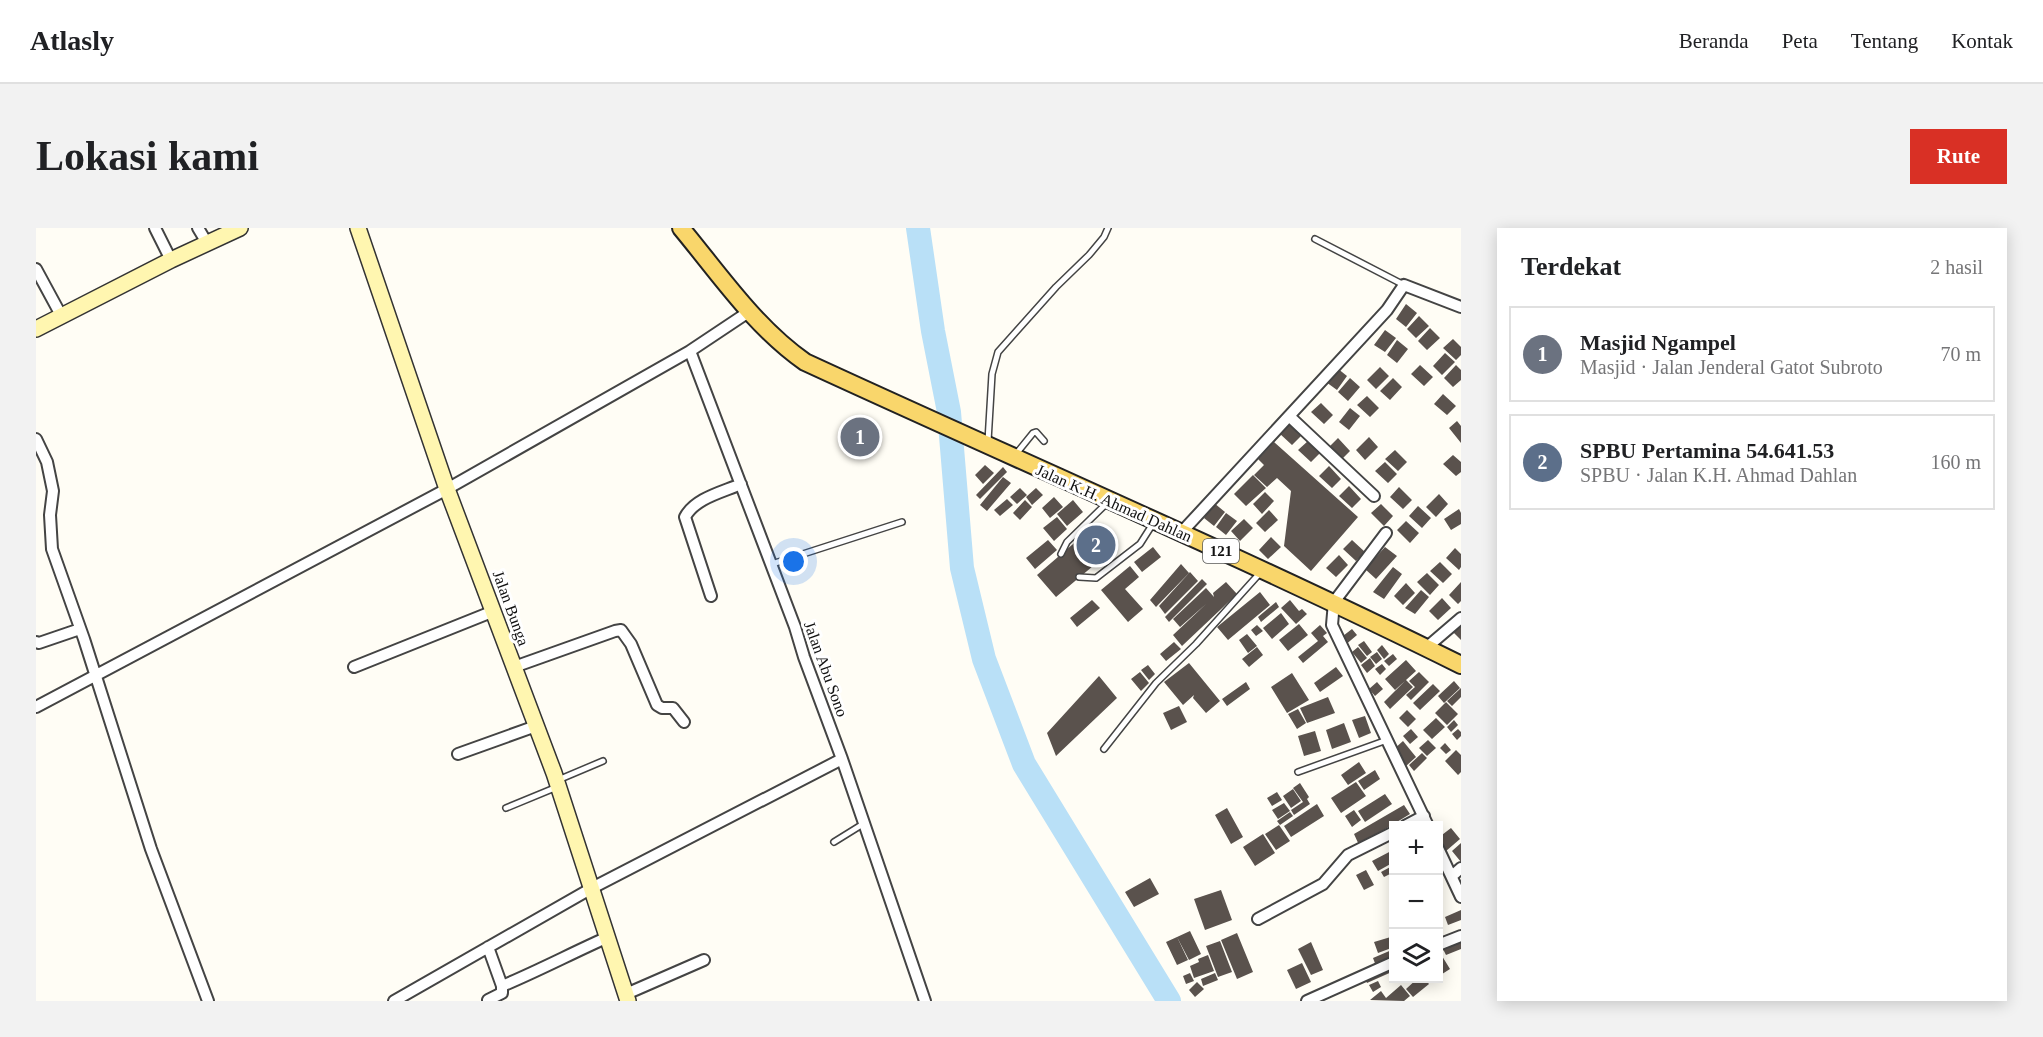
<!DOCTYPE html>
<html lang="id">
<head>
<meta charset="utf-8">
<style>
	:root { --surface:#fff; --page:#f2f2f2; --text:#202124; --muted:#757577; --line:#e0e0e0; --accent:#d93025 }
	body { margin:0; font-family:"Times New Roman",serif; background:var(--page); color:var(--text) }
	.controls { position:absolute; right:18px; bottom:18px; display:grid; overflow:hidden; border-radius:0px; box-shadow:0 3px 15px #0003 }
	.controls button { width:54px; height:54px; display:grid; place-items:center; padding:0; border:0; border-bottom:2px solid var(--line); background:var(--surface); color:var(--text); font:30px sans-serif }
	.you { position:absolute; left:758px; top:334px; width:21px; height:21px; margin:-15px; border:4px solid #fff; border-radius:50%; background:#1a73e8; box-shadow:0 0 0 9px #1a73e833 }
	.badge { display:grid; place-items:center; width:39px; height:39px; border-radius:50%; background:var(--accent); color:#fff; font-size:20px; font-weight:700 }
	.pin { position:absolute; translate:-50% -50%; border:3px solid #fff; box-shadow:0 2px 6px #0006 }
	.list { margin:0; padding:0; list-style:none }
	h2 { display:flex; justify-content:space-between; align-items:center; height:78px; margin:0; padding:0 24px; font-size:26px }
	h2 small { font-size:20px; font-weight:400; color:var(--muted) }
	.list li { display:grid; grid-template-columns:39px 1fr auto; gap:18px; align-items:center; box-sizing:border-box; height:96px; margin:0 12px 12px; padding:0 12px; border:2px solid var(--line); border-radius:0px }
	.list b { display:block; font-size:22px; white-space:nowrap }
	.list p { margin:0; font-size:20px; white-space:nowrap; color:var(--muted) }
	.list em { font-size:20px; font-style:normal; color:var(--muted) }
	.icon { flex:none; width:33px; height:33px; fill:none; stroke:currentColor; stroke-width:2; stroke-linecap:round; stroke-linejoin:round }
	.map { position:relative; flex:none; width:1425px; height:773px; overflow:hidden; border-radius:0px }
	header { display:flex; align-items:center; gap:36px; box-sizing:border-box; height:84px; padding:0 30px; background:var(--surface); border-bottom:2px solid var(--line) }
	header strong { font-size:28px }
	nav { display:flex; gap:33px; margin-inline-start:auto; font-size:21px }
	.intro { display:flex; align-items:center; justify-content:space-between; box-sizing:border-box; height:144px; padding:0 36px }
	h1 { margin:0; font-size:42px }
	.button { padding:15px 27px; border-radius:0px; background:var(--accent); color:#fff; font-size:21px; font-weight:700 }
	main { display:flex; gap:36px; padding:0 36px }
	aside { flex:1; background:var(--surface); border-radius:0px; box-shadow:0 3px 15px #0003 }
	.map>svg:first-child { display:block }
	.lines { fill:none; stroke-linecap:round; stroke-linejoin:round }
	.river { stroke:#b9e0f7; stroke-width:24 }
	.building { fill:#5a524d }
	.lane-casing { stroke:#444; stroke-width:8 }
	.street-casing { stroke:#444; stroke-width:14 }
	.secondary-casing { stroke:#333; stroke-width:18 }
	.primary-casing { stroke:#222; stroke-width:20 }
	.lane { stroke:#fff; stroke-width:5 }
	.street { stroke:#fff; stroke-width:10 }
	.secondary { stroke:#fff6b0; stroke-width:15 }
	.primary { stroke:#f9d66b; stroke-width:16 }
	.labels { text-anchor:middle; dominant-baseline:central; stroke-width:6; stroke-linejoin:round; paint-order:stroke }
	.shield { fill:#fff; stroke:#585858; stroke-width:1.5 }
	.shield-label { font-size:15px; font-weight:bold; fill:#111 }
	.street-label { font-size:16px; fill:#111; stroke:#fff }
</style>
</head>
<body>
<header>
<strong>Atlasly</strong>
<nav><a>Beranda</a><a>Peta</a><a>Tentang</a><a>Kontak</a></nav>
</header>
<div class="intro"><h1>Lokasi kami</h1><a class="button">Rute</a></div>
<main>
<div class="map">
<svg width="1425" height="773" viewBox="0 0 1425 773">
	<rect width="100%" height="100%" fill="#fffdf5"/>
	<g class="lines">
		<path class="river" d="M882,0l15,103 16,81 13,156 22,91 40,105 145,237"/>
	</g>
	<path class="building" d="M1370,76l11,9 -11,14 -10,-8z
		M1383,88l10,10 -13,12 -9,-9z
		M1394,100l10,10 -13,12 -9,-9z
		M1349,102l11,8 -11,14 -11,-7z
		M1417,111l8,8v8l-5,5 -13,-12z
		M1361,112l11,9 -11,14 -10,-8z
		M1409,125l10,9 -13,13 -9,-9z
		M1384,137l13,12 -9,9 -13,-12z
		M1420,137l5,5v10l-8,7 -9,-9z
		M1344,139l9,9 -13,13 -9,-9z
		M1301,140l10,8 -10,14 -11,-8z
		M1314,150l10,9 -12,14 -10,-9z
		M1357,150l9,9 -12,13 -10,-9z
		M1407,166l13,12 -9,9 -13,-11z
		M1331,168l12,12 -9,9 -13,-12z
		M1285,175l12,12 -9,9 -13,-12z
		M1314,180l10,8 -11,14 -10,-8z
		M1421,193l4,5v17l-12,-15z
		M1253,195l12,13 -9,9 -13,-12z
		M1333,209l9,10 -13,13 -9,-10z
		M1302,210l12,13 -9,9 -13,-12z
		M1272,213l12,12 -9,9 -13,-12z
		M1238,214l84,75 -47,54 -27,-25 7,-55 -14,-13 -10,9 -13,-12 10,-10 -6,-6z
		M1359,222l12,12 -9,9 -13,-12z
		M1417,227l8,7v10l-5,4 -13,-12z
		M1349,234l12,12 -9,9 -13,-12z
		M949,237l9,8 -11,11 -8,-9z
		M1293,238l12,13 -9,9 -13,-12z
		M967,239l4,5 -27,27 -4,-4z
		M1217,247l13,13 -20,18 -12,-12z
		M967,249l8,6 -24,28 -7,-6z
		M1313,258l12,13 -9,9 -13,-12z
		M1363,259l13,13 -9,9 -13,-12z
		M984,260l7,7 -10,9 -7,-7z
		M1000,260l7,7 -11,10 -6,-8z
		M1229,264l9,9 -12,13 -9,-10z
		M1403,266l9,10 -12,13 -10,-10z
		M1018,269l9,10 -13,11 -8,-10z
		M971,271l6,6 -13,11 -6,-6z
		M989,272l7,7 -12,13 -7,-7z
		M1037,272l10,12 -16,14 -10,-12z
		M1178,275l11,9 -11,14 -10,-8z
		M1345,276l12,12 -9,10 -13,-13z
		M1382,278l13,12 -9,10 -13,-12z
		M1423,281l2,4v11l-10,6 -7,-11z
		M1233,282l9,10 -13,12 -9,-9z
		M1190,285l11,8 -11,14 -10,-8z
		M1021,289l10,12 -13,12 -11,-13z
		M1208,291l9,9 -13,13 -9,-10z
		M1370,293l13,12 -9,10 -13,-13z
		M1235,309l10,10 -13,12 -9,-9z
		M1044,310l19,23 -43,36 -19,-22z
		M1012,312l9,10 -22,19 -9,-11z
		M1316,312l13,12 -9,9 -13,-12z
		M1117,319l8,10 -19,15 -8,-10z
		M1349,319l12,9 -21,23 -11,-10z
		M1419,320l6,6v13l-2,3 -13,-12z
		M1303,327l9,10 -12,12 -10,-9z
		M1404,334l12,12 -9,9 -13,-12z
		M1145,336l8,9 -33,34 -6,-7z
		M1094,338l9,11 -14,12 18,20 -15,13 -27,-32z
		M1357,339l9,7 -18,25 -11,-7z
		M1154,344l8,9 -33,33 -6,-8z
		M1391,345l12,12 -9,10 -13,-13z
		M1166,351l5,5 -38,38 -4,-5z
		M1190,354l11,12 -55,52 -9,-11 33,-31 -26,23 -7,-8 33,-31 8,9 -1,-4z
		M1425,354v19l-3,3 -9,-9z
		M1370,355l9,10 -12,12 -9,-9z
		M1385,362l8,7 -14,17 -10,-6z
		M1224,364l10,13 -42,35 -11,-13z
		M1406,370l9,10 -13,12 -9,-9z
		M1056,372l8,8 -23,19 -7,-9z
		M1254,372l9,11 3,-2 5,5 -11,10 -15,-16z
		M1240,374l3,5 -18,15 -3,-5z
		M1245,385l8,11 -17,15 -9,-11z
		M1263,396l9,11 -20,16 -9,-11z
		M1425,396v16l-8,-8z
		M1221,397l6,6 -7,5 -5,-6z
		M1284,397l7,8 -4,3 5,6 -25,21 -5,-6 20,-16 -7,-8z
		M1316,401l5,6 -13,11 -5,-7z
		M1211,406l10,12 -9,7 -9,-13z
		M1328,413l8,11 -5,4 -9,-11z
		M1138,414l7,7 -15,12 -6,-7z
		M1346,417l7,9 -5,5 -7,-9z
		M1221,419l6,8 -14,12 -7,-8z
		M1322,419l9,11 -6,5 -9,-11z
		M1341,424l5,7 -6,5 -6,-7z
		M1357,426l4,5 -8,7 -5,-5z
		M1334,430l5,8 -8,7 -6,-8z
		M1370,432l10,11 -10,9 7,7 -23,22 -6,-7 21,-21 -10,9 -10,-11z
		M1153,435l31,38 -14,12 -13,-15 1,-3 -11,10 -19,-23z
		M1346,436l4,5 -6,6 -5,-6z
		M1112,437l7,9 -6,6 -8,-10z
		M1300,439l7,9 -23,16 -6,-9z
		M1104,444l9,11 -8,8 -10,-12z
		M1383,444l10,10 -18,18 -5,-5 9,-8 -6,-6z
		M1256,445l17,27 -22,13 -16,-26z
		M1063,448l18,22 -61,58 -9,-23z
		M1418,453l6,7 -16,15 -6,-7z
		M1210,454l4,7 -23,17 -5,-7z
		M1341,454l6,7 -8,7 -6,-7z
		M1397,456l7,7 -20,19 -7,-7z
		M1425,460v9l-9,9 -5,-5z
		M1292,469l7,16 -28,10 -7,-15z
		M1410,474l12,12 -11,11 -12,-12z
		M1143,478l8,16 -16,8 -8,-17z
		M1262,481l8,14 -9,6 -9,-15z
		M1371,482l9,9 -8,8 -9,-9z
		M1329,488l6,17 -12,5 -7,-18z
		M1400,490l9,9 -13,12 -9,-9z
		M1418,492l4,5 -7,7 -4,-5z
		M1308,495l7,19 -19,7 -6,-19z
		M1375,501l7,8 -8,7 -7,-8z
		M1422,501l3,3v4l-4,4 -5,-6z
		M1279,503l6,20 -17,5 -6,-20z
		M1392,512l8,8 -9,8 -8,-8z
		M1367,513l13,16 -11,10 -7,-7 3,-4 -7,-7z
		M1409,515l6,7 -5,4 -6,-6z
		M1420,522l5,5v17l-3,3 -13,-14z
		M1386,525l5,5 -13,13 -5,-6z
		M1323,534l7,11 -18,12 -7,-10z
		M1339,542l5,9 -16,11 -6,-9z
		M1320,554l10,14 -25,17 -10,-15z
		M1264,555l9,14 -2,2 3,5 -16,11 -3,-5 12,-8 -10,-14z
		M1257,561l8,12 -10,7 -8,-12z
		M1241,564l5,8 -10,6 -5,-8z
		M1349,566l7,10 -27,18 -7,-11z
		M1248,575l6,8 -12,8 -6,-9z
		M1281,576l7,12 -33,21 -7,-11z
		M1368,577l6,9 -51,31 -5,-11z
		M1191,580l16,29 -12,7 -16,-29z
		M1318,582l7,10 -9,7 -7,-11z
		M1254,584l3,4 -13,9 -3,-4z
		M1243,597l11,16 -14,9 -11,-16z
		M1415,600l9,11 -14,12 -8,-8v-5z
		M1227,606l12,19 -20,13 -12,-19z
		M1425,615v19l-9,-11z
		M1357,622l1,12 -16,9 -6,-10z
		M1358,637v7l-10,5 -3,-5z
		M1330,642l8,15 -10,5 -8,-15z
		M1114,650l9,16 -25,13 -9,-15z
		M1185,662l11,30 -27,10 -11,-31z
		M1425,682v10l-13,5 -3,-8z
		M1154,703l11,23 -12,6 -12,-23z
		M1201,705l16,39 -16,7 -16,-39z
		M1358,708v11l-16,6 -4,-11z
		M1141,709l11,23 -11,5 -11,-23z
		M1425,709v12l-15,6 -5,-10z
		M1184,713l12,31 -14,5 -12,-31z
		M1275,714l12,28 -12,5 -13,-26z
		M1358,721v9l-18,8 -3,-8z
		M1172,727l6,16 -20,7 -4,-12 9,-4 -1,-3z
		M1406,728l8,13 -11,7 -1,-18z
		M1266,735l9,19 -15,7 -9,-19z
		M1356,737l2,6 -27,12 -3,-6z
		M1154,745l4,8 -8,3 -3,-8z
		M1179,745l3,7 -15,6 -2,-7z
		M1382,750h6l5,6 -16,13 -7,-8z
		M1342,753l3,6 -8,5 -4,-7z
		M1161,754l7,7 -9,8 -6,-7z
		M1365,757l9,11 -6,5 -34,-1 11,-9 5,7z"/>
	<g class="lines">
		<defs>
			<path id="lane" d="M1279,11l89,46
				M952,213l4,-67 6,-22 58,-65 33,-32 15,-18 4,-9
				M980,226l17,-21 3,-1 8,9
				M1025,326l6,-12 40,-39
				M736,336l130,-42
				M1043,349l17,1 44,-34 14,-22
				M1068,521l52,-66 40,-39 64,-71
				M1262,544l89,-32
				M522,552l45,-19
				M470,580l51,-21
				M798,614l29,-18"/>
			<path id="street" d="M119,0l16,32
				M162,0l9,15
				M0,41l26,48
				M654,123l105,276 9,30 38,102 83,242
				M1253,188l85,80
				M0,211l11,23 6,29 -3,24 2,34 32,90 67,210 57,152
				M1350,305l-52,69 -2,23 96,201
				M1144,306l207,-224 17,-25 57,22
				M675,368l-26,-79c10,-19 38,-25 56,-33
				M0,414l3,1 41,-14
				M1390,420l35,-30
				M318,439l140,-56
				M478,439l101,-36 6,-1 10,14 26,61 5,3h11l11,14
				M0,479l411,-218 243,-138 60,-40
				M422,526l78,-28
				M1369,598l19,-10
				M1402,620l23,49
				M1416,648l9,-8
				M1222,691l65,-35 25,-29 46,-23
				M1402,717l23,-9
				M466,758c36,-15 70,-33 106,-49
				M590,766l78,-34
				M452,772l14,-7v-7l-14,-39
				M358,773l198,-113 250,-129
				M1271,773l87,-39"/>
			<path id="secondary" d="M322,0l89,261 107,284 74,228
				M0,101l135,-69 69,-32"/>
			<path id="primary" d="M645,0c39,47 74,99 124,134 219,101 440,196 656,303"/>
		</defs>
		<use href="#lane" class="lane-casing"/>
		<use href="#street" class="street-casing"/>
		<use href="#secondary" class="secondary-casing"/>
		<use href="#primary" class="primary-casing"/>
		<use href="#lane" class="lane"/>
		<use href="#street" class="street"/>
		<use href="#secondary" class="secondary"/>
		<use href="#primary" class="primary"/>
	</g>
	<g class="labels">
		<rect class="shield" x="1167" y="311" width="36" height="24" rx="4.5"/>
		<g class="shield-label">
			<text x="1185" y="323">121</text>
		</g>
		<g class="street-label">
			<text transform="translate(1078 275) rotate(24)">Jalan K.H. Ahmad Dahlan</text>
			<text transform="translate(475 380) rotate(70)">Jalan Bunga</text>
			<text transform="translate(790 441) rotate(70)">Jalan Abu Sono</text>
		</g>
	</g>
</svg>
<div class="controls">
<button>+</button>
<button>−</button>
<button><svg class="icon" aria-label="layers" viewBox="0 0 24 24"><path d="M12 4l9 5-9 5-9-5zM3 14l9 5 9-5"/></svg></button>
</div>
<div class="you"></div>
<div class="pin badge" style="left:824px;top:209px;background:#6b7280">1</div>
<div class="pin badge" style="left:1060px;top:317px;background:#5c6f8a">2</div>
</div>
<aside>
<h2>Terdekat<small>2 hasil</small></h2>
<ul class="list">
<li><span class="badge" style="background:#6b7280">1</span><div><b>Masjid Ngampel</b><p>Masjid · Jalan Jenderal Gatot Subroto</p></div><em>70 m</em></li>
<li><span class="badge" style="background:#5c6f8a">2</span><div><b>SPBU Pertamina 54.641.53</b><p>SPBU · Jalan K.H. Ahmad Dahlan</p></div><em>160 m</em></li>
</ul>
</aside>
</main>
</body>
</html>
